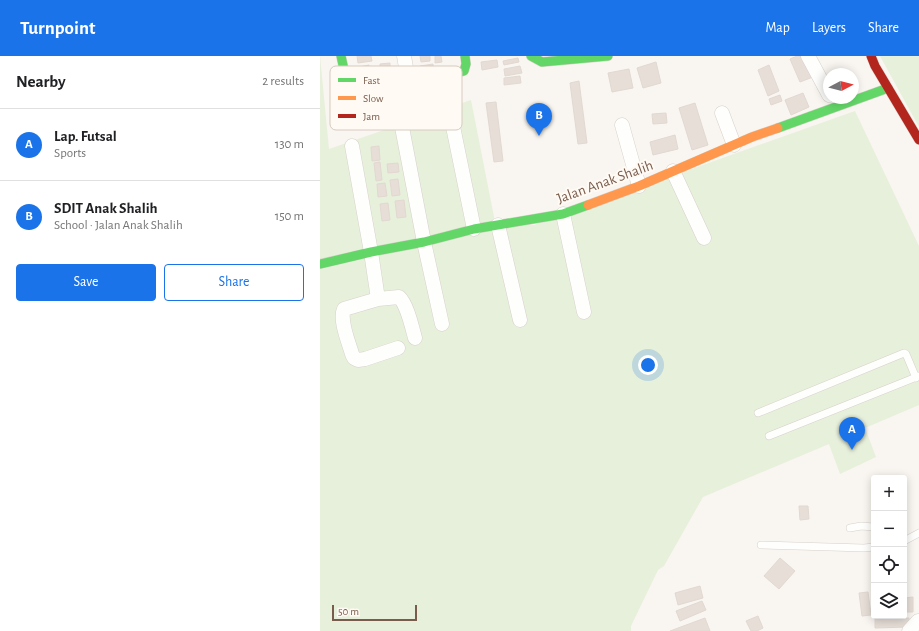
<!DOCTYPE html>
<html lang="en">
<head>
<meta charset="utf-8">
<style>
	:root { --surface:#fff; --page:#f2f2f2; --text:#202124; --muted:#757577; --line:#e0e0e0; --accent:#1a73e8 }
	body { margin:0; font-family:"Alegreya Sans",sans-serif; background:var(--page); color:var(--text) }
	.controls { position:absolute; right:12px; bottom:12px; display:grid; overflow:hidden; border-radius:4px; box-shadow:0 2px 10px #0003 }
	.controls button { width:36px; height:36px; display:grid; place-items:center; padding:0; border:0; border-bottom:1px solid var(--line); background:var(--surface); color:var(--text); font:20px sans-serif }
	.compass { position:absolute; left:503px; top:12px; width:36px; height:36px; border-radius:50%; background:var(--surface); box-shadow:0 2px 10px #0003; rotate:83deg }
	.scale { position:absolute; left:12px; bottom:10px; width:85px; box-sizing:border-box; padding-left:4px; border:2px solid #7a5c4d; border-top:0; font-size:11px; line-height:14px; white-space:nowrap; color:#7a5c4d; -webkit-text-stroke:3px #fffaf3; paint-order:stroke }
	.you { position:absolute; left:328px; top:309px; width:14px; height:14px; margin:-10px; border:3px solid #fff; border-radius:50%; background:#1a73e8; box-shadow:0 0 0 6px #1a73e833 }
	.badge { display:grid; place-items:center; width:26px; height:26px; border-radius:50%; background:var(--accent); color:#fff; font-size:13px; font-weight:700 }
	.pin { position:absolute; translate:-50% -33px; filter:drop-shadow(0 1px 2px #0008) }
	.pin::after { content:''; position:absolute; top:21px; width:14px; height:12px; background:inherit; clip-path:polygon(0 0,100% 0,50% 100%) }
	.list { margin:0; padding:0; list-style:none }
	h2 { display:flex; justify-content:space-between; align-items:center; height:52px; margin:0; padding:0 16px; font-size:17px }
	h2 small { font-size:13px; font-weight:400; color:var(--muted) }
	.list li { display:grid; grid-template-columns:26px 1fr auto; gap:12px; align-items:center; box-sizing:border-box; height:72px; padding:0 16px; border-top:1px solid var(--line) }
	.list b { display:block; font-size:15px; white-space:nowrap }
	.list p { margin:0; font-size:13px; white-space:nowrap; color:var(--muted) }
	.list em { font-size:13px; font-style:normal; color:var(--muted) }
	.actions { display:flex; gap:8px; padding:12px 16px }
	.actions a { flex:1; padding:9px 0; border:1px solid var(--accent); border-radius:4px; text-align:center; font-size:14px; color:var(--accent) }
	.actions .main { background:var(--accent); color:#fff }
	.icon { flex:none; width:22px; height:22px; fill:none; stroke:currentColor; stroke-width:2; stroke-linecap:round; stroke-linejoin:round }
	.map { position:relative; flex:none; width:599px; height:575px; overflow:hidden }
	header { display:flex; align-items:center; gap:24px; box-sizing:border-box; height:56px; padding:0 20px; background:var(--accent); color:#fff }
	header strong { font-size:19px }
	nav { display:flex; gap:22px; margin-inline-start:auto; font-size:14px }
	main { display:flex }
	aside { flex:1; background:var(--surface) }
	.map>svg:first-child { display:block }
	.green { fill:#e7f0db }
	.building { fill:#e6ded7; stroke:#e2d8d2 }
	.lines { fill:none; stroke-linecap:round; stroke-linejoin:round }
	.lane-casing { stroke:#d7d1cb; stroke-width:8 }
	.street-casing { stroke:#d7d1cb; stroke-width:15 }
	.fast-casing { stroke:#d9d2cb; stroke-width:10 }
	.slow-casing { stroke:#d9d2cb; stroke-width:10 }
	.jam-casing { stroke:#d9d2cb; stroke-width:10 }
	.lane { stroke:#fefefd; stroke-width:7 }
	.street { stroke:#fefefd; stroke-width:14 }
	.fast { stroke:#63d668; stroke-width:9 }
	.slow { stroke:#ff974d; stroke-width:9 }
	.jam { stroke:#b3261e; stroke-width:9 }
	.labels { text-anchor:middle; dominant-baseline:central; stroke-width:4; stroke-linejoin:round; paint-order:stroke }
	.street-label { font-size:15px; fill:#7a5c4d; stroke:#fffaf3 }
	.key { fill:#fffaf3; stroke:#d7cbc1; stroke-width:1 }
	.key-label { font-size:11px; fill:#7a5c4d }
</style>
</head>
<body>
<header>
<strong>Turnpoint</strong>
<nav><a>Map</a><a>Layers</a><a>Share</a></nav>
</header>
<main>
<aside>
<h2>Nearby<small>2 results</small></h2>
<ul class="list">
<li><span class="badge">A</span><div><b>Lap. Futsal</b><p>Sports</p></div><em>130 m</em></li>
<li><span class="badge">B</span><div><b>SDIT Anak Shalih</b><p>School · Jalan Anak Shalih</p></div><em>150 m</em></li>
</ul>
<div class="actions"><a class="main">Save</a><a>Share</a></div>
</aside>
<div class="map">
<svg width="599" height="575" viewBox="0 0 599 575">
	<rect width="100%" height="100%" fill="#f9f5f0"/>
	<path class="green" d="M0,0l9,93 142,-49 24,122 39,3 321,-114 64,135v159l-54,23 11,29 -36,17 -11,-30 -126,53 -39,69 -6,4 -27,56v5h-311z
		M560,0h39v71z"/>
	<path class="building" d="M37,0h14l1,5 -14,2z
		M100,0h10v5l-9,1z
		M115,0h6l1,6 -7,1z
		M477,0h7l9,21 -13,5 -10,-23z
		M198,2l1,4 -15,3 -1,-4z
		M177,4l1,7 -16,3 -1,-8z
		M336,6l5,21 -18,5 -6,-20z
		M70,7v3l-10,1v-3z
		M113,8l1,11 -13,1 -1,-10z
		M49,9l1,7 -11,2v-7z
		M449,9l10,26 -11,5 -10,-26z
		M200,10l2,7 -17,3 -1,-7z
		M309,13l4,19 -21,4 -4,-19z
		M200,20l1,7 -17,2v-7z
		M259,25l8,62 -9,1 -8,-61z
		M483,37l6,14 -18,8 -6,-15z
		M460,39l2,6 -11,4 -2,-6z
		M176,46l7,59 -9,1 -8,-59z
		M375,47l13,42 -16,5 -13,-42z
		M346,57l1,10 -14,1 -1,-10z
		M355,79l3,14 -25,6 -3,-13z
		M59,90l1,14 -8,1 -1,-14z
		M60,106l2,18 -6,1 -2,-18z
		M78,107l1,9 -11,1 -1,-9z
		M78,123l2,16 -8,1 -2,-16z
		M65,127l2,13 -9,1 -1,-13z
		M84,144l2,17 -9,1 -2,-17z
		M68,147l2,17 -8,1 -2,-17z
		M479,450h9l1,13 -9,1z
		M460,502l15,13 -16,18 -15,-13z
		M380,530l3,12 -25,7 -3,-12z
		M548,536l3,23 -9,1 -3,-23z
		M593,541v15h-9v-14z
		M382,545l4,9 -26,11 -4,-10z
		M438,560l5,12 -6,3h-6l-5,-10z
		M385,562l5,13h-40z
		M589,562v9l-34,1v-9z"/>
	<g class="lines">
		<defs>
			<path id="lane" d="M438,357l146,-60 2,1 10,24
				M449,380l150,-60
				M530,472l11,-2 13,1
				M584,485l15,-8
				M441,489l103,3 10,-1"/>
			<path id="street" d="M84,0l4,23
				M488,0l21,39
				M130,56l24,117
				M402,57l12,32
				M81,66l23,120 18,82
				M302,69l17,61
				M32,90l19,106 7,47
				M353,115l31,67
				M243,158l21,98
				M178,169l22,95
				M78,292l-33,11 -7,1 -4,-2 -2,-4c-3,-11 -13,-34 -8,-45l34,-10 21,-2c8,7 13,30 16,41
				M589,575l9,-10"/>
			<path id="fast" d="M21,0l7,32 7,3 53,-12 45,-5 11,-3 2,-7 -1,-8
				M211,0l11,6 66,-6
				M458,72l110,-40
				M0,208l51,-12 53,-10 50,-13 89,-15 25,-9"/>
			<path id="slow" d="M268,149l51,-19 113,-49 26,-9"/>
			<path id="jam" d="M551,0l4,10 44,74"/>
		</defs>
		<use href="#lane" class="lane-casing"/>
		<use href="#street" class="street-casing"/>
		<use href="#fast" class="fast-casing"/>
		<use href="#slow" class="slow-casing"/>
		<use href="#jam" class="jam-casing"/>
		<use href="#lane" class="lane"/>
		<use href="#street" class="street"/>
		<use href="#fast" class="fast"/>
		<use href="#slow" class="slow"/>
		<use href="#jam" class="jam"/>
	</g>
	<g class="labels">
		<g class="street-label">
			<text transform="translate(285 126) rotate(-20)">Jalan Anak Shalih</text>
		</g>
	</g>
	<rect x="10" y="10" width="132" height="64" rx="6" class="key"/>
	<rect x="18" y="22" width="18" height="4" fill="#63d668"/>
	<rect x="18" y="40" width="18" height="4" fill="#ff974d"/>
	<rect x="18" y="58" width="18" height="4" fill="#b3261e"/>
	<g class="key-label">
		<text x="43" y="28">Fast</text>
		<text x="43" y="46">Slow</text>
		<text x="43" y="64">Jam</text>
	</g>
</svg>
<div class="controls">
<button>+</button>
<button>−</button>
<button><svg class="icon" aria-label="locate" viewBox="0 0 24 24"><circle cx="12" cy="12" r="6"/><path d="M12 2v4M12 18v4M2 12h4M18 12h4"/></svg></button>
<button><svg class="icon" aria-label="layers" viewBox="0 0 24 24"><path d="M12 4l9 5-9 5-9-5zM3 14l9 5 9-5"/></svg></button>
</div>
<svg class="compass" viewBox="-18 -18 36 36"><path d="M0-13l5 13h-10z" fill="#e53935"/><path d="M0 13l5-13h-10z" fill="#757577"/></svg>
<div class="scale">50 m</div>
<div class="you"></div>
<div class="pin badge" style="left:532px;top:394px">A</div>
<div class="pin badge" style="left:219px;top:80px">B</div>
</div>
</main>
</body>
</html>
